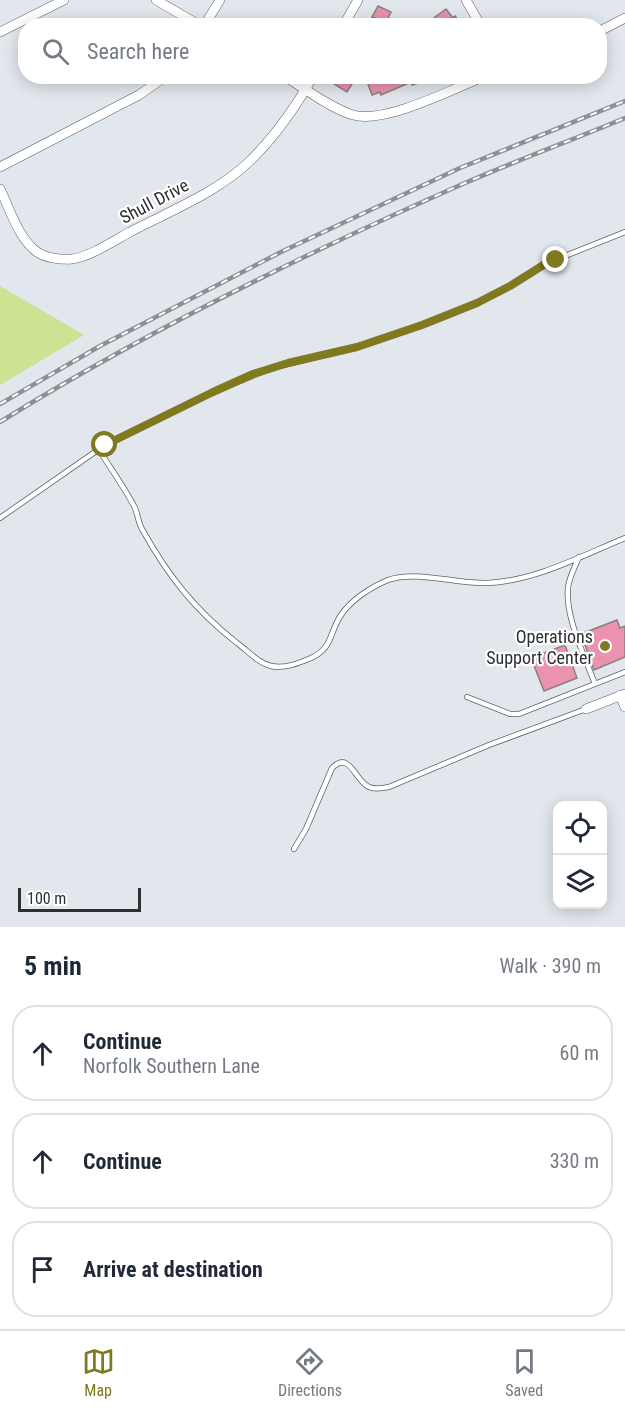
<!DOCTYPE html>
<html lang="en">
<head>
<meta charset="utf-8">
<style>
	:root { --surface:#fff; --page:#f2f2f3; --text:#1f2937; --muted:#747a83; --line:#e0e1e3; --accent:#7f791f }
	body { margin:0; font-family:"Roboto Condensed",sans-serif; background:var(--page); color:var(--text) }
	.controls { position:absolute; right:18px; bottom:18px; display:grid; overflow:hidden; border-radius:12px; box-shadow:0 3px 15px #0003 }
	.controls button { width:54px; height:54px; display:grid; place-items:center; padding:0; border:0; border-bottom:2px solid var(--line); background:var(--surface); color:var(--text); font:30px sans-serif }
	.scale { position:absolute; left:18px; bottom:15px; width:123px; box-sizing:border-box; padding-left:6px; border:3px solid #2d2f31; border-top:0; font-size:16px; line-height:21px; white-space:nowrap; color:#2d2f31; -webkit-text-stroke:4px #fff; paint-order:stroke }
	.stop { position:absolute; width:18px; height:18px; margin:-14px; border:4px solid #7f791f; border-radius:50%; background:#fff }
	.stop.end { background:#7f791f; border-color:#fff; box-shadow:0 2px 6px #0008 }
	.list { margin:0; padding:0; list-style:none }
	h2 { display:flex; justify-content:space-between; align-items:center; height:78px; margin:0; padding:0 24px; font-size:26px }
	h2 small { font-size:20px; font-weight:400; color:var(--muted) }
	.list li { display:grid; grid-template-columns:39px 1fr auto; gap:18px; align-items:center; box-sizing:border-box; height:96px; margin:0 12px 12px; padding:0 12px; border:2px solid var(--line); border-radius:24px }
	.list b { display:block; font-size:22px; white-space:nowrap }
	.list p { margin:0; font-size:20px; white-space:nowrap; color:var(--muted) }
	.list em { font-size:20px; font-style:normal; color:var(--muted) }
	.icon { flex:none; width:33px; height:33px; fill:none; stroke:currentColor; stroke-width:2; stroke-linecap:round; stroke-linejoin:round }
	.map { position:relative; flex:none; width:625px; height:927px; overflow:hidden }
	.search { position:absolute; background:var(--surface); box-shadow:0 3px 15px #0003; left:18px; right:18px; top:18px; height:66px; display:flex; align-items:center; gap:15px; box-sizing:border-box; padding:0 21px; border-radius:24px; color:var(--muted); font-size:22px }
	.sheet { height:402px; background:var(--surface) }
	nav { display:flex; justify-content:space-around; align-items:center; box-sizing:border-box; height:84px; border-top:2px solid var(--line); background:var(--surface); font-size:16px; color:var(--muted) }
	nav a { display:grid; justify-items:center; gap:3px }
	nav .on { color:var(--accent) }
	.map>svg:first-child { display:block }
	.green { fill:#cce394 }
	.building { fill:#ea92ae; stroke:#878082; stroke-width:1.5 }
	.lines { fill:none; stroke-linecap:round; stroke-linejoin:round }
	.lane-casing { stroke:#5d6166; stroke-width:6 }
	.street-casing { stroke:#5d6166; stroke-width:10 }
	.lane { stroke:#fff; stroke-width:4.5 }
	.street { stroke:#fff; stroke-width:9 }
	.rail-casing { stroke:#8c9094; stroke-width:4.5 }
	.rail { stroke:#fff; stroke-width:2; stroke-dasharray:7; stroke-linecap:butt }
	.route { stroke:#7f791f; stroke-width:8 }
	.poi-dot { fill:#7f791f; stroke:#fff; stroke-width:2 }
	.labels { text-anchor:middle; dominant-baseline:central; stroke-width:4.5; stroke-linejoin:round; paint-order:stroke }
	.street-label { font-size:18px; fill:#2d2f31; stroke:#fff }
	.poi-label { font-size:18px; fill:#2d2f31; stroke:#fff; text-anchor:end }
</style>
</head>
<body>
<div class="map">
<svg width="625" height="927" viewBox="0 0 625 927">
	<rect width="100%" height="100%" fill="#e1e7ec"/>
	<path class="green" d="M0,286l84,49 -84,50z"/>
	<path class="building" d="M378,6l13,6 -7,14h-13l4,-8 -3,-1z
		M446,9l7,9 2,-2 7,10h-22l-6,-8z
		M334,76h16l5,3 -8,13 -16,-10z
		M396,76h38v2l-22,7 -1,-3 -30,13 -1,-3 -8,3 -4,-11 8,-4 1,3z
		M617,620l3,8 5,-2v31l-31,13 -13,-36z
		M565,645l12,33 -33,13 -13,-33z"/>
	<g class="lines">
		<defs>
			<path id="lane" d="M99,450c12,19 26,38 36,58 3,7 3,14 7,21 26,47 53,81 95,114 11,8 21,20 34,23 14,3 28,-3 40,-8 22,-10 18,-25 30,-43 10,-15 30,-28 47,-35 26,-10 69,4 99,3 48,-2 94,-27 138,-45
				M0,518l105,-73 108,-53 59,-24 85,-21 65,-22 55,-22 33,-17 35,-22 80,-32
				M579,557c-4,10 -10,20 -11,31 -3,29 17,69 27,96
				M467,697l43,17h9l106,-42
				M294,849l12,-20 26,-61c18,-18 22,12 37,19 7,3 13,1 20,0l100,-42 97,-36"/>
			<path id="street" d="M156,0l45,26
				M466,0l15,26
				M204,26l16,-26
				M343,26l15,-26
				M600,31l25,-13
				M0,32l64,-32
				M285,76c18,12 49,34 68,39 32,9 100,-26 132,-39
				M0,167l139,-72 27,-19
				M0,189c10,20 18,49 37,63 9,6 24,8 35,7 19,-3 40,-17 58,-27 40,-21 87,-39 121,-72 24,-24 45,-53 62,-84
				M620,695l5,12
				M586,709l39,-15"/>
		</defs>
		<use href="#lane" class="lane-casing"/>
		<use href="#street" class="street-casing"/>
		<use href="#lane" class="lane"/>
		<use href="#street" class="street"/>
		<defs>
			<path id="rail" d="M0,404l100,-58 183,-95 177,-83 165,-67
				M0,422c148,-92 306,-169 465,-239 53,-23 107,-43 160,-65"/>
		</defs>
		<use href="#rail" class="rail-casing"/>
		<use href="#rail" class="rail"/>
	</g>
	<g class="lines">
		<path class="route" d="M105,445l108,-53 40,-18 35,-11 69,-16 65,-22 55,-22 33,-17 35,-22 11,-4"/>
	</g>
	<circle class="poi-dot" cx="605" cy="646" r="6"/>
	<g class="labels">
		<g class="street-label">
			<text transform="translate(154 201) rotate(-28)">Shull Drive</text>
		</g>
		<g class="poi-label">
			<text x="593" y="636">Operations<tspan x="593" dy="21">Support Center</tspan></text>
		</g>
	</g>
</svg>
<div class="controls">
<button><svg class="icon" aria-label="locate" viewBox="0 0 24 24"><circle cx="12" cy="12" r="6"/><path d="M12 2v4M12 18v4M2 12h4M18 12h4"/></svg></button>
<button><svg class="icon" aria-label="layers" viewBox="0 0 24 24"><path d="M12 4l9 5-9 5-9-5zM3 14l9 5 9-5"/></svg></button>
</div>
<div class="scale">100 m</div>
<div class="stop" style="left:105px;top:445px"></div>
<div class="stop end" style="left:556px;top:260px"></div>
<div class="search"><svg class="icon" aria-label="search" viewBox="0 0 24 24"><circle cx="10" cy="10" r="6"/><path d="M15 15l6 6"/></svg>Search here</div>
</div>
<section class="sheet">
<h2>5 min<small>Walk · 390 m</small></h2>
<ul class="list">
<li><svg class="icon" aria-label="ahead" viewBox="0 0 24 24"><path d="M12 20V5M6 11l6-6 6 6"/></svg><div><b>Continue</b><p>Norfolk Southern Lane</p></div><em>60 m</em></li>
<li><svg class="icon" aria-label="ahead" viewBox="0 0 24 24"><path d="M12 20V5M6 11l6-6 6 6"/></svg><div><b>Continue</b></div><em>330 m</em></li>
<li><svg class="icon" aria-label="arrive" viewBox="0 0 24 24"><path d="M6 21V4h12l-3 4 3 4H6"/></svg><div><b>Arrive at destination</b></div></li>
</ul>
</section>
<nav>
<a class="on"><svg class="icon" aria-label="map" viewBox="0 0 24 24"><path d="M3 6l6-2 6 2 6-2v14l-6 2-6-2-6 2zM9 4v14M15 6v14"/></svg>Map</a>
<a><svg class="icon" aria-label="directions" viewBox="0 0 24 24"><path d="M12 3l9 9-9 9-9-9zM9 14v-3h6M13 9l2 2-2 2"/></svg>Directions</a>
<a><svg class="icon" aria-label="saved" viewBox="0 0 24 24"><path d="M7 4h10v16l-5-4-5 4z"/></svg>Saved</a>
</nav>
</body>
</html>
